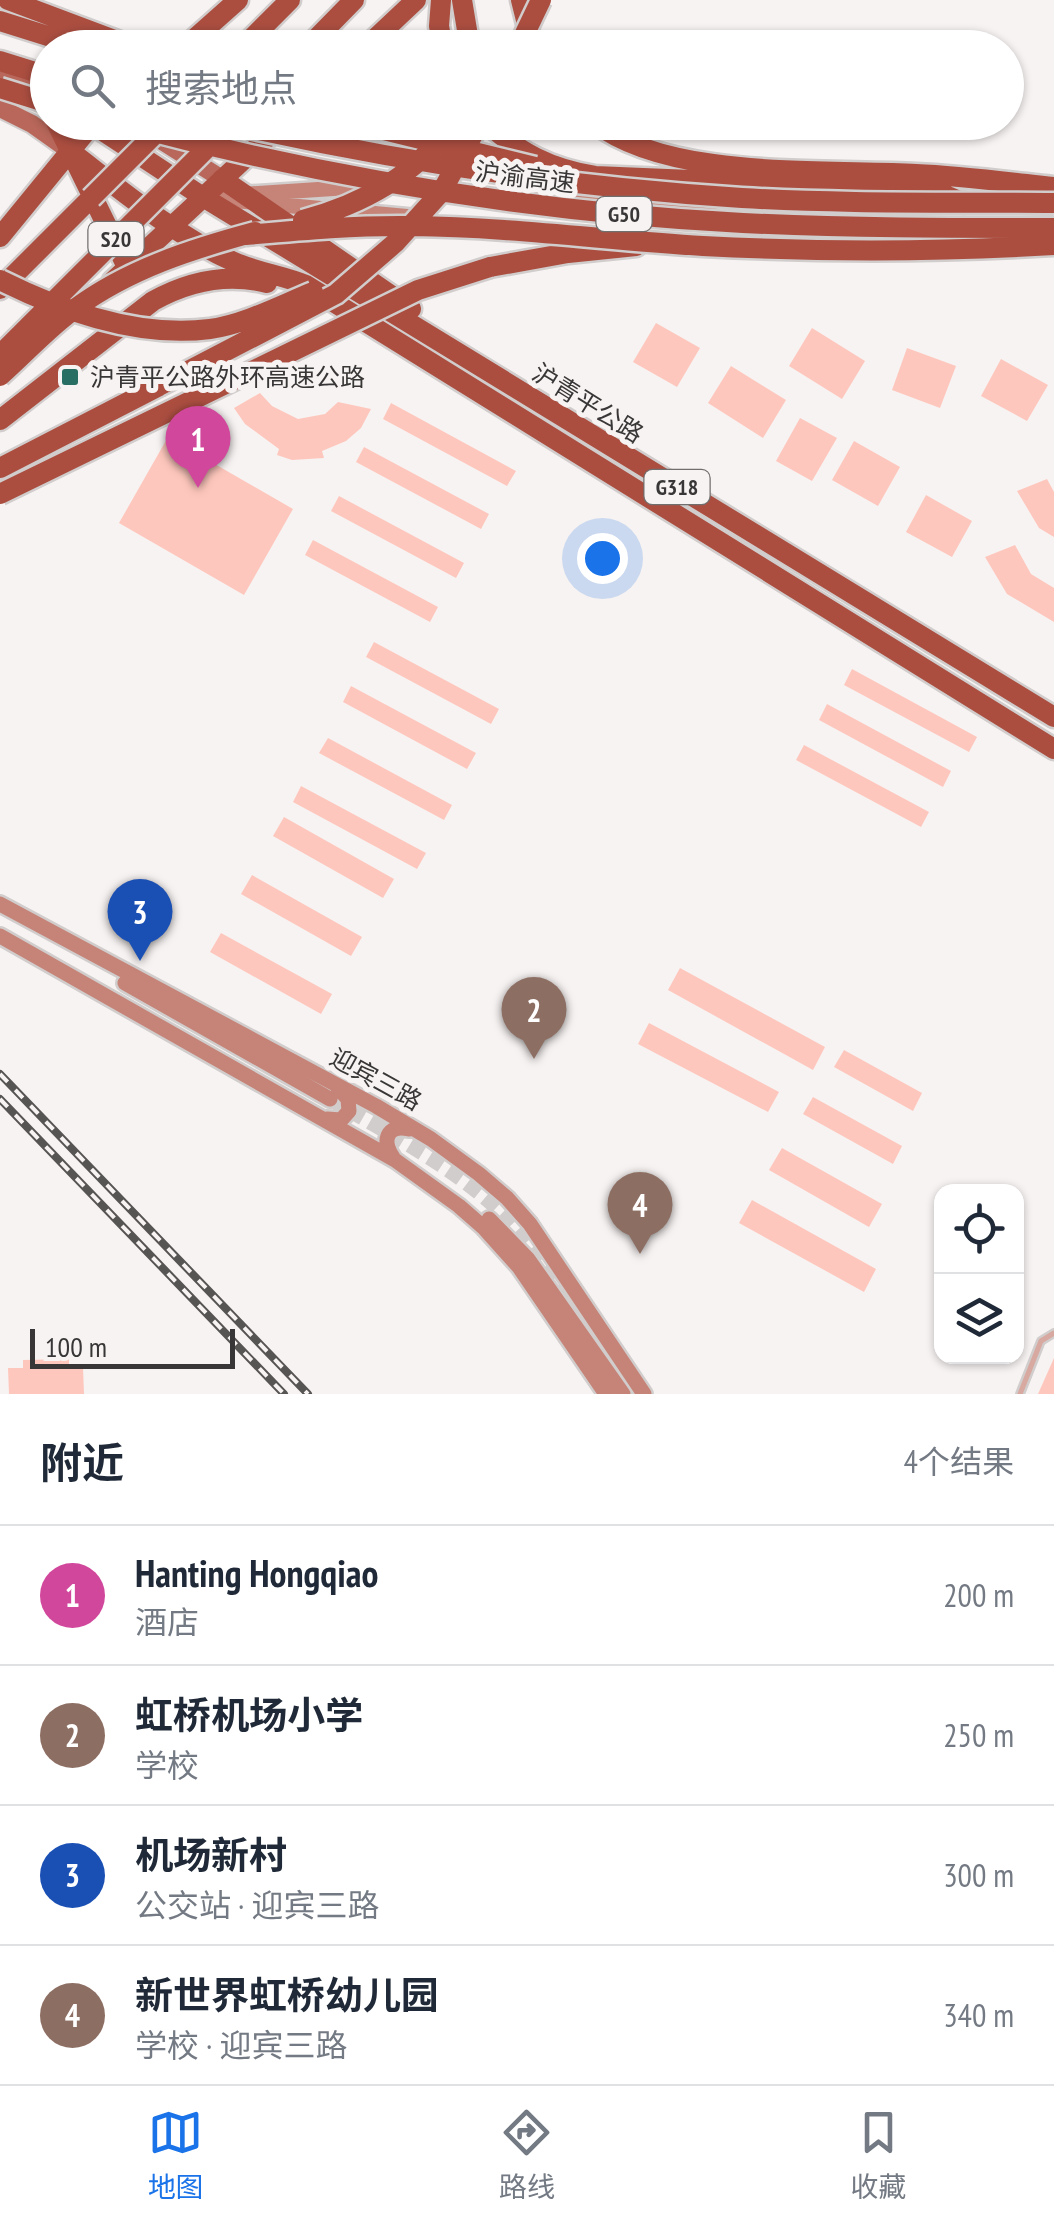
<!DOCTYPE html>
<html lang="zh">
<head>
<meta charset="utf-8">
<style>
	:root { --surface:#fff; --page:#f2f2f3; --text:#1f2937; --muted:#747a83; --line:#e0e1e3; --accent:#1a73e8 }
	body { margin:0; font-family:"PT Sans Narrow","Noto Sans SC",sans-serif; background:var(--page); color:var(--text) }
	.controls { position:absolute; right:30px; bottom:30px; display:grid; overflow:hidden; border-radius:20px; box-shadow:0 2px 8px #0004 }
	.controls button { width:90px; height:90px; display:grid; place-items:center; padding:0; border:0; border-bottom:2px solid var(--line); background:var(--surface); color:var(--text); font:50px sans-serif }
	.scale { position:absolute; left:30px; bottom:25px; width:205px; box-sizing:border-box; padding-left:10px; border:5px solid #383636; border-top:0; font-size:28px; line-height:35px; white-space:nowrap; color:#383636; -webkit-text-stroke:8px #f7f3f2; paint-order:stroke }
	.you { position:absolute; left:602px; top:558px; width:35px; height:35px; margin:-25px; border:8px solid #fff; border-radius:50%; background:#1a73e8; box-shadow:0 0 0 15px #1a73e833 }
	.badge { display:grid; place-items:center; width:65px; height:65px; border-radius:50%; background:var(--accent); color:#fff; font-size:32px; font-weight:700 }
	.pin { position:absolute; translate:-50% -82px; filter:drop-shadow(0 2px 5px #0008) }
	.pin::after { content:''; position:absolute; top:52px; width:35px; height:30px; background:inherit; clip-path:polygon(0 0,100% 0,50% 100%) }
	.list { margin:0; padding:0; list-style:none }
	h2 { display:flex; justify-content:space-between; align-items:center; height:130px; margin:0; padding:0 40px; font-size:42px }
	h2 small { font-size:32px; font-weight:400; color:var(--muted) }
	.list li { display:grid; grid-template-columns:65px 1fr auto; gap:30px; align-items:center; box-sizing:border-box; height:140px; padding:0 40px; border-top:2px solid var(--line) }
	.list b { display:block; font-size:38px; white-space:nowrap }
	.list p { margin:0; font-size:32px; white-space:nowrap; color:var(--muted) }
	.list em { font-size:32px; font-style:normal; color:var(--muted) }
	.icon { flex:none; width:55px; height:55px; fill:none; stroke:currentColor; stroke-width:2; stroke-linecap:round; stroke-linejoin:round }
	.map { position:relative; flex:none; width:1054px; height:1394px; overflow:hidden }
	.search { position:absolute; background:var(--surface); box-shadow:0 2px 8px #0004; left:30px; right:30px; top:30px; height:110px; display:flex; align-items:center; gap:25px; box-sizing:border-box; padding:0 35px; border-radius:55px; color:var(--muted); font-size:38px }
	.sheet { height:690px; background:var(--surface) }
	nav { display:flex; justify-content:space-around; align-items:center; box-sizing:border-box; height:140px; border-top:2px solid var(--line); background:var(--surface); font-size:28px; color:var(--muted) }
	nav a { display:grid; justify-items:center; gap:5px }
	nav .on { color:var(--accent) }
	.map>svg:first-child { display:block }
	.building { fill:#fec7bd }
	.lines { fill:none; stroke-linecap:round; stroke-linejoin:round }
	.secondary-tunnel { stroke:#d1cdcc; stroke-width:15; stroke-dasharray:15 8; stroke-linecap:butt }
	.lane-casing { stroke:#d1cdcc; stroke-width:10 }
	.secondary-casing { stroke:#d1cdcc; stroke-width:20 }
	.primary-casing { stroke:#d1cdcc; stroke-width:22 }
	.highway-casing { stroke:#d1cdcc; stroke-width:25 }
	.lane { stroke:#d7a9a0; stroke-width:5 }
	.secondary { stroke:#c68377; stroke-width:15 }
	.primary { stroke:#b8675a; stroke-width:18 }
	.highway { stroke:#ab4e40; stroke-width:20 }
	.rail-casing { stroke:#575454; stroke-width:8 }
	.rail { stroke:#f7f3f2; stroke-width:4; stroke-dasharray:11; stroke-linecap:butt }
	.highway-bridge-casing { stroke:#d1cdcc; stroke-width:25; stroke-linecap:butt }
	.highway-bridge { stroke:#ab4e40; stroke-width:20 }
	.poi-dot { fill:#286e62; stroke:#f7f3f2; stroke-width:4 }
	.labels { text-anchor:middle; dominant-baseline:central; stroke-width:10; stroke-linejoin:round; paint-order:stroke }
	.shield { fill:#f7f3f2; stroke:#716f6e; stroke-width:2.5 }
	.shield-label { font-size:22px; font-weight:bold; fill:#383636 }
	.street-label { font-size:25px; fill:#383636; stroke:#f7f3f2 }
	.poi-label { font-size:25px; fill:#383636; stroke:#f7f3f2; text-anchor:start }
</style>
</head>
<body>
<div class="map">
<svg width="1054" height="1394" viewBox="0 0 1054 1394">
	<rect width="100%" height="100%" fill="#f7f3f2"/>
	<path class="building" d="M656,323l44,25 -23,39 -44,-25z
		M812,328l53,33 -23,38 -53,-33z
		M907,348l49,18 -16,42 -48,-18z
		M1001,359l47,26 -21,36 -46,-25z
		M731,366l55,34 -23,38 -55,-35z
		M260,393l12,13 26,13 27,-5 13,-12 33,7 -10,19 -15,13 -24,10 2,7 -32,2 -15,-5 2,-6 -34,-25 -11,-16z
		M391,403l125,68 -9,15 -124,-67z
		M800,418l37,20 -25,43 -36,-20z
		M168,437l125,72 -49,86 -125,-72z
		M854,441l46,26 -22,39 -46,-26z
		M364,447l125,67 -8,15 -125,-67z
		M1047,479l7,13v45l-15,-9 -22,-37z
		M926,495l46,26 -20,36 -46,-25z
		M339,496l125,67 -8,15 -125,-67z
		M313,540l125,67 -8,15 -125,-67z
		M1015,545l16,29 23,14v34l-47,-28 -22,-37z
		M374,642l125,67 -8,15 -125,-67z
		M852,669l125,68 -8,15 -125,-67z
		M351,686l125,67 -9,16 -124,-67z
		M827,704l124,67 -8,16 -124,-67z
		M328,738l124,67 -8,15 -125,-67z
		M804,745l125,67 -8,15 -125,-67z
		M301,786l125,67 -9,16 -124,-67z
		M284,817l110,62 -11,19 -110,-62z
		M252,875l110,62 -11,19 -110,-62z
		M221,933l111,61 -11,20 -111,-62z
		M680,968l145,79 -12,23 -145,-80z
		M649,1023l130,69 -11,20 -130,-68z
		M844,1050l78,43 -9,18 -79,-44z
		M813,1097l89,49 -9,18 -90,-50z
		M782,1148l100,56 -13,23 -100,-57z
		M752,1200l124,69 -12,23 -125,-69z
		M1054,1358v36h-16z
		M69,1359v8h14l1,27h-75l-1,-26h15v-8z"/>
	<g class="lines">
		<path class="secondary-tunnel" d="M330,1099c61,36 129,70 178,120 49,51 85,117 125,175"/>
		<defs>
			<path id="lane" d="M1020,1394l21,-53 13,-8"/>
			<path id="secondary" d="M514,192l196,13
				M249,194l122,-8
				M207,198l216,20
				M0,904l376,202 55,33 48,35 28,24 23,26 114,170
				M0,936l395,224 64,46 24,21 36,40 87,127
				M125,983l205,116
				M327,1119l14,1 8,-9 -1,-12 -10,-11
				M394,1159c-13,-17 -8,-35 15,-30
				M489,1219l39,40 95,135"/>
			<path id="primary" d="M0,73l48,15
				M0,108l32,16 38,27
				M151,134l71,45"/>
			<path id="highway" d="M8,0l128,48
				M441,0l-2,26 4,22
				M462,0l8,48
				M521,0l12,48
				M0,21l86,27
				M184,48l54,-48
				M242,48l48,-48
				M307,48l47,-48
				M365,48l51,-48
				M0,61l48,15
				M56,122l71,145
				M486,122c33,31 65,47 109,54l338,14 31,13
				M594,122c73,58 230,47 322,52 46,2 92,8 138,13
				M92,124l111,73 851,520
				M70,151c51,39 103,83 162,110 23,11 50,14 74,24l748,464
				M222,179l189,130
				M0,237l94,-115
				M490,267l78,-14 68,-7
				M113,281l171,-159
				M0,289l91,-91
				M0,420l153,-119c36,-20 74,-28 114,-18
				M0,468l159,-82"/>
		</defs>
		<use href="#lane" class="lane-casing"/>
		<use href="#secondary" class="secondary-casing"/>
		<use href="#primary" class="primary-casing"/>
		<use href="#highway" class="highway-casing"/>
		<use href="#lane" class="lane"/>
		<use href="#secondary" class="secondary"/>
		<use href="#primary" class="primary"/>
		<use href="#highway" class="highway"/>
		<defs>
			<path id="rail" d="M0,1074l308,320
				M0,1099l284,295"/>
		</defs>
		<use href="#rail" class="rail-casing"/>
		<use href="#rail" class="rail"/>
		<defs>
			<path id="highway-bridge" d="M518,48l23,-48
				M0,88l48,15
				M116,122c205,55 415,90 627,101 104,5 207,5 311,5
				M222,122c171,39 344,65 520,76 103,6 208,4 312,5
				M351,122l184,45
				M91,198l71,-71
				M303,220c57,-15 117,-46 149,-98
				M246,235c56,-5 111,-10 167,-9 97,1 193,14 290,20 117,6 234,6 351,-1
				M0,280c62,31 139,58 210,49 35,-5 71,-24 103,-37
				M0,355l214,-214
				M0,376c25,-22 49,-49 76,-68 53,-39 116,-59 179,-76
				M159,386l177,-92 59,-51 47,-52 38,-69
				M0,494l418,-204 72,-23"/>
		</defs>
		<use href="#highway-bridge" class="highway-bridge-casing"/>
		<use href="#highway-bridge" class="highway-bridge"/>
	</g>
	<rect class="poi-dot" x="60" y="367" width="20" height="20" rx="5"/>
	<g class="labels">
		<g class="shield">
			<rect x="596.5" y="197" width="55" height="34" rx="8"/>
			<rect x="88.5" y="222" width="55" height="34" rx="8"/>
			<rect x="644.5" y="470" width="65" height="34" rx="8"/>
		</g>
		<g class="shield-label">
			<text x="624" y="214">G50</text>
			<text x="116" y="239">S20</text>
			<text x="677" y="487">G318</text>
		</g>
		<g class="street-label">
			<text transform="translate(525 177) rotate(7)">沪渝高速</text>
			<text transform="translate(588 403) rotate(32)">沪青平公路</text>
			<text transform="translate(376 1079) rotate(29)">迎宾三路</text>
		</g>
		<g class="poi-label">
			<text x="90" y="377">沪青平公路外环高速公路</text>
		</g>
	</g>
</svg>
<div class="controls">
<button><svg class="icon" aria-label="locate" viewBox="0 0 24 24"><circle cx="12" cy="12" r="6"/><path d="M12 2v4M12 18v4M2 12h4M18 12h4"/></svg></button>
<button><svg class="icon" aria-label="layers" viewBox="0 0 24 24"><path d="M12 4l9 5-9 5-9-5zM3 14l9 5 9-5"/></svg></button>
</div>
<div class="scale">100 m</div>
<div class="you"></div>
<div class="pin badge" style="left:198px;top:488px;background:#d1479c">1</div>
<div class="pin badge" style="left:534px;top:1059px;background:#8d6e63">2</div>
<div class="pin badge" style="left:140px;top:961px;background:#1a4fb4">3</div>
<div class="pin badge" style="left:640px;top:1254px;background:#8d6e63">4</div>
<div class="search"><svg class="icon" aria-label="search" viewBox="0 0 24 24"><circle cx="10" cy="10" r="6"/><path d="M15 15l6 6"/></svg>搜索地点</div>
</div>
<section class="sheet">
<h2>附近<small>4个结果</small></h2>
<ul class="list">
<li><span class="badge" style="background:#d1479c">1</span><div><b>Hanting Hongqiao</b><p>酒店</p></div><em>200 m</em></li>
<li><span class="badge" style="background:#8d6e63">2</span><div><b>虹桥机场小学</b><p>学校</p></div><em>250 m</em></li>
<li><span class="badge" style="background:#1a4fb4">3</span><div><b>机场新村</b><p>公交站 · 迎宾三路</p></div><em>300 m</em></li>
<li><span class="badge" style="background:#8d6e63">4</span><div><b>新世界虹桥幼儿园</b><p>学校 · 迎宾三路</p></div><em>340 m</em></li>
</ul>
</section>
<nav>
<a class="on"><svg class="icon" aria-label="map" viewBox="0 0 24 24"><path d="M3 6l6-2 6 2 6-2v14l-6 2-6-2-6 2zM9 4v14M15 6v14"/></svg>地图</a>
<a><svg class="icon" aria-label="directions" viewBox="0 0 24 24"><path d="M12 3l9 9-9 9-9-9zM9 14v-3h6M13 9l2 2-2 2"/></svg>路线</a>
<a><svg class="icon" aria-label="saved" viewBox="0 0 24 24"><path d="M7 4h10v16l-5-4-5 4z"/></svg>收藏</a>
</nav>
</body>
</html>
